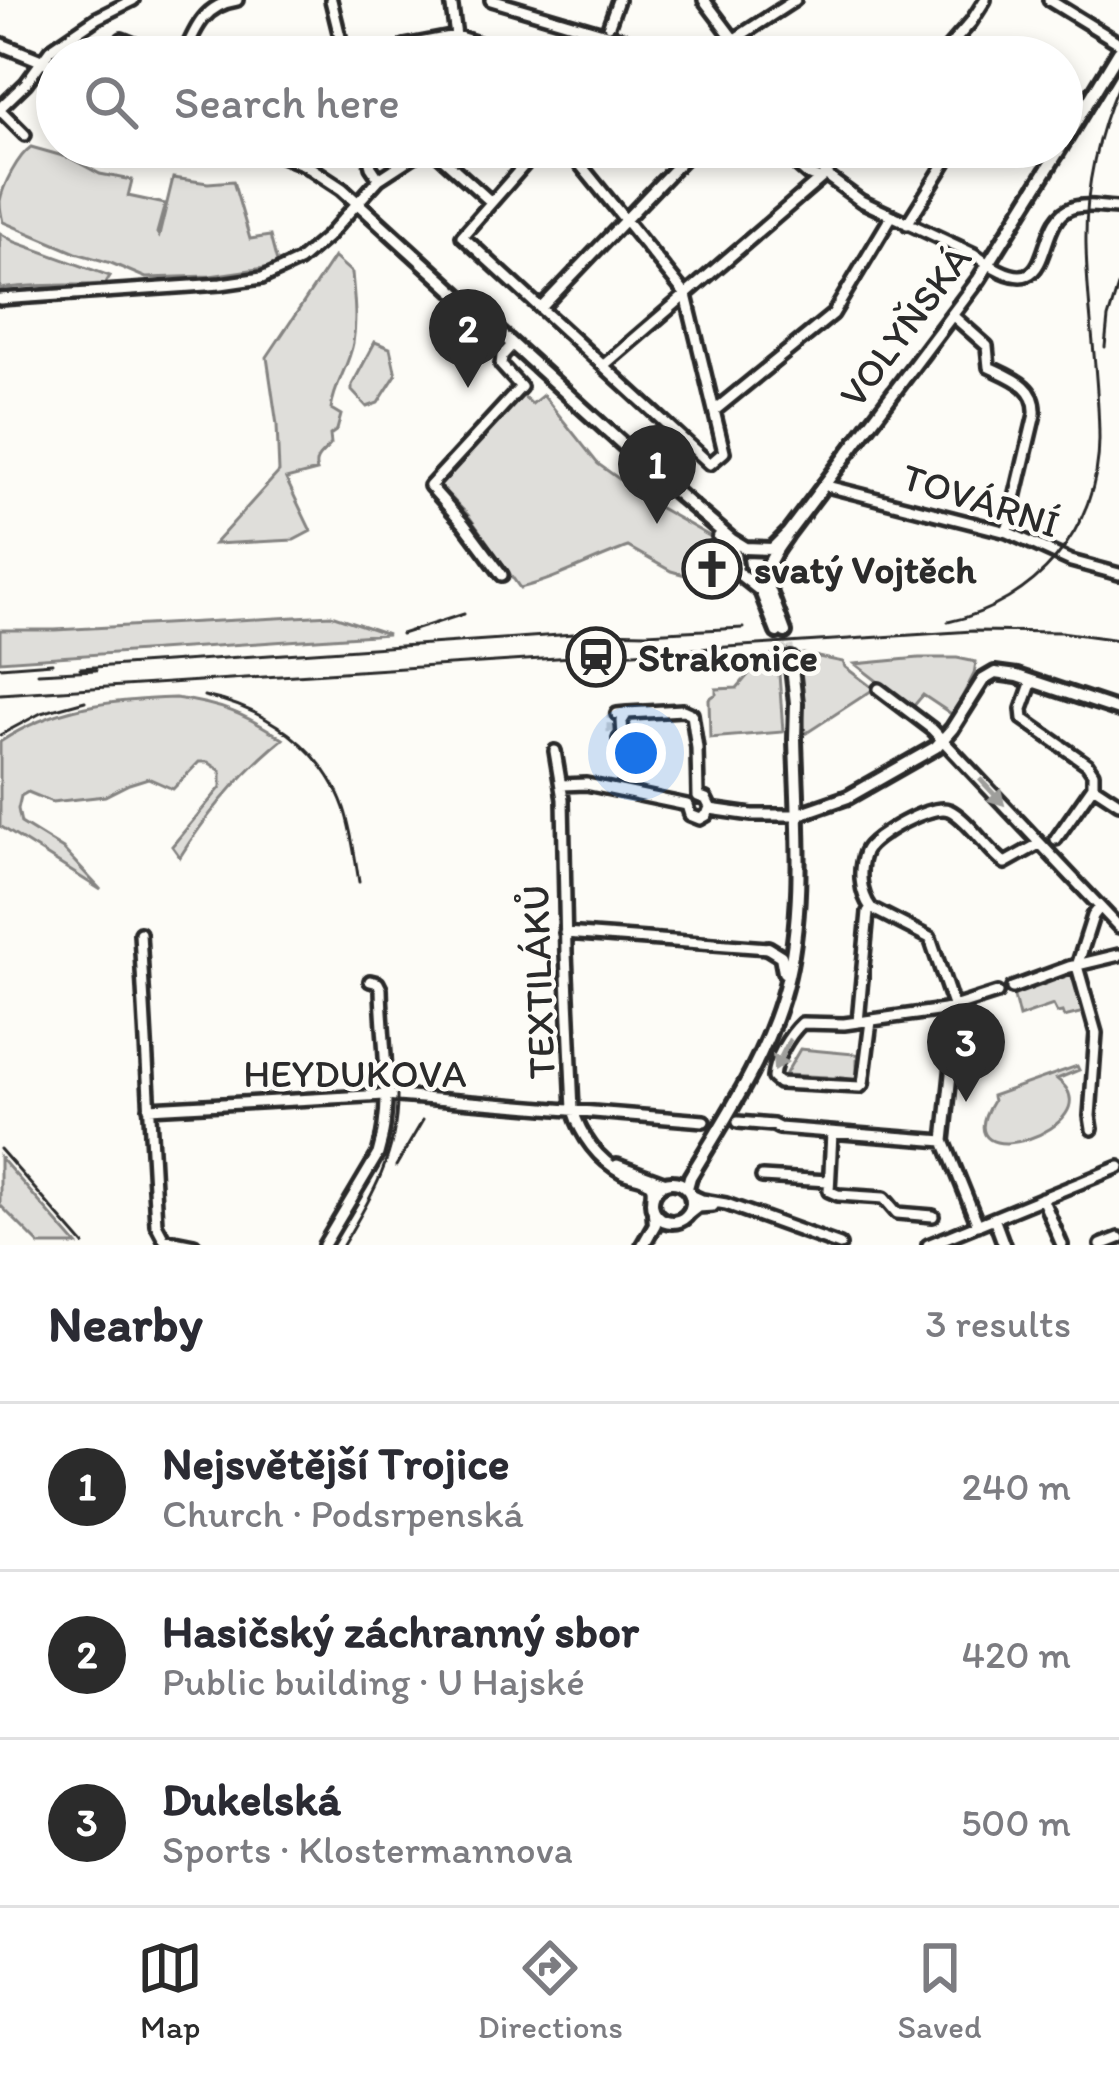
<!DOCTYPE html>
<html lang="en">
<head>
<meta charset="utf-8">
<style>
	:root { --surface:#fff; --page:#f7f7f7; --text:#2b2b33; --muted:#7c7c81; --line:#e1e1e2; --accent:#2b2b2b }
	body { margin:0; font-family:Itim,sans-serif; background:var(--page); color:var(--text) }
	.you { position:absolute; left:636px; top:753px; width:42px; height:42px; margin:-30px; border:9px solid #fff; border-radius:50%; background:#1a73e8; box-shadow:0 0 0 18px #1a73e833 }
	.badge { display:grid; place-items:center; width:78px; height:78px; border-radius:50%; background:var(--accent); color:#fff; font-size:39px; font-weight:700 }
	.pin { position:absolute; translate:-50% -99px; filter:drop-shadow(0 3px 6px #0008) }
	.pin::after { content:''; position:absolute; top:63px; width:42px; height:36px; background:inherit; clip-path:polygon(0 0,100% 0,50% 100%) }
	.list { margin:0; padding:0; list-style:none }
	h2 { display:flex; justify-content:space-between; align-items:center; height:156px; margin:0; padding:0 48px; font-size:51px }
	h2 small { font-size:39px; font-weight:400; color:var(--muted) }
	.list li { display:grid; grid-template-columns:78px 1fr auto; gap:36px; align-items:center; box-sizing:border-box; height:168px; padding:0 48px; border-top:3px solid var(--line) }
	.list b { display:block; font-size:45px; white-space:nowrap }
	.list p { margin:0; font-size:39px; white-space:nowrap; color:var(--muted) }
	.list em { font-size:39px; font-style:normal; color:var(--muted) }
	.icon { flex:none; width:66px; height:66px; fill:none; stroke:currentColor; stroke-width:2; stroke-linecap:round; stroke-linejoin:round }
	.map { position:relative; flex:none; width:1119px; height:1245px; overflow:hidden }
	.search { position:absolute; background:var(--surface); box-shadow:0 6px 18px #0003; left:36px; right:36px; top:36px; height:132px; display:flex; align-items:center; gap:30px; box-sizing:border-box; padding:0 42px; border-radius:66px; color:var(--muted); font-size:45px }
	.sheet { height:660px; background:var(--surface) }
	nav { display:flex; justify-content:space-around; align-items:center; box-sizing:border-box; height:168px; border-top:3px solid var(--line); background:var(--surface); font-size:33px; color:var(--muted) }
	nav a { display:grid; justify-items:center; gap:6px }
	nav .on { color:var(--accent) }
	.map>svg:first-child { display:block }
	.green { fill:#dfdeda; stroke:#858482; stroke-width:3 }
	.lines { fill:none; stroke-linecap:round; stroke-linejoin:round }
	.minor-tunnel { stroke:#d3d2ce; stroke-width:9; stroke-dasharray:9 4.5; stroke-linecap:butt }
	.major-tunnel { stroke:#d3d2ce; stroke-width:10; stroke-dasharray:10 5; stroke-linecap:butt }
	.minor-casing { stroke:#2b2b2b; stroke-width:18 }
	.major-casing { stroke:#2b2b2b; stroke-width:20 }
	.minor { stroke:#fdfcf7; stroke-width:9 }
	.major { stroke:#fdfcf7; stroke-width:10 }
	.rail { stroke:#2b2b2b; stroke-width:3 }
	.oneway { fill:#9e9e9b }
	.labels { text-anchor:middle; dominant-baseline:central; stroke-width:9; stroke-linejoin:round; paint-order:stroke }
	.street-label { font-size:39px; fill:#2b2b2b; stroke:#fdfcf7 }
	.poi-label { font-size:39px; font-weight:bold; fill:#2b2b2b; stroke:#fdfcf7; text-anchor:start }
</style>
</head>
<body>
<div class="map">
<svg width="1119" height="1245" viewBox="0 0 1119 1245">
	<rect width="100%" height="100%" fill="#fdfcf7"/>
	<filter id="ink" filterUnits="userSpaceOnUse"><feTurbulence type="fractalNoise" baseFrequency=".00833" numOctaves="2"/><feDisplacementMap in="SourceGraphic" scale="24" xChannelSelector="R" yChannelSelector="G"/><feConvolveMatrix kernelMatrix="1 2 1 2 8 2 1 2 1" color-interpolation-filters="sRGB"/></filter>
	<g filter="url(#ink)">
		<path class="green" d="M31,147l39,11 30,16 32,6 -4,16 37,8 -8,29 2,3 14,-58 35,5 25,-2 17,58 20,-3 8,30 -68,10 -64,2 -35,-15 -35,-10 -73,-31c-2,-8 -3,-12 -3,-21 3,-16 18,-45 31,-54z
			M0,233l15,9 95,34 -5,8c-35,2 -70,0 -105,5z
			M334,257l18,16c2,23 5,47 1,70 -4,23 -19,42 -22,66l10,6 -4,15 -7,5 1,9c-7,9 -19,14 -14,27l-31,8 25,52 -17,9 -80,4 65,-72 -2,-47 -10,-68z
			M375,342l15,6 6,27 -18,28 -11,4 -15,-16v-6z
			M521,394l11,10 11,-9 55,69 62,44 51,29 8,8 -4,29 -3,1 -2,7 -39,-11 -43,-24c-37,13 -70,32 -108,41l-52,-73 -28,-29z
			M331,615l57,19 -388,27v-31h55z
			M804,654l39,8 2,5 29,22 -69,45 -7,-76h6z
			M771,656l1,4 6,-1 5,73 -73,6 -1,-39 7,-5v-5l21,-1 22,-26z
			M919,658h38l19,4 -2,12 -21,41 -30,-20 -11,13 -57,-44z
			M175,698c46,6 70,16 108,41 -42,34 -74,72 -103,118l-8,-11 49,-59v-16l-13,-9h-9l-26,27 -25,-11 -19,6 -24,12 -53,6 -24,-10 -7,4 -3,13 3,14 42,26 38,41 -101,-64v-84c54,-36 112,-42 175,-44z
			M1073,970l15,41 -24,6 -2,-5 -5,1 -4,-8 -34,12 -7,-28z
			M800,1049l65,6 -8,5v16l5,1v6l-9,-1 3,-2 -20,-3 -1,4 -10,-1 1,-3 -41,-2z
			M1077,1066l2,4 -22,9c62,47 -116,105 -64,22l-1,-5z
			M0,1157l77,88h-37l-40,-40z"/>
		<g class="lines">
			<path class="minor-tunnel" d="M617,714l-6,2v18l8,5"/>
			<path class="major-tunnel" d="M777,632l7,27
				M785,632l6,27"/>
			<defs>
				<path id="minor" d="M331,0l14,57
					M451,0l5,36
					M491,0l132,39 12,7 11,11
					M704,0l43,57
					M1049,0l70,43
					M609,25l9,-25
					M122,39l45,18
					M404,46l52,-10 35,11
					M183,57c12,-28 21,-52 54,-57
					M707,57l88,-57
					M940,57l31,-35 14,-22
					M0,108l26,-25 24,-33 47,-32 36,-18
					M0,110l25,25
					M367,147l4,20 8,12
					M430,147l60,54
					M540,147l-78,89 248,228 14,-12 -38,-157 -120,-148
					M776,147l31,27 13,5
					M808,147l23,32 30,22 113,53c88,65 56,-33 98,-46 13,-5 33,0 47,0
					M105,149v-2
					M823,170l23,-23
					M907,224l48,-77
					M0,299l221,-15 41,-6 37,-17 28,-24 52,-58 49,-32
					M541,308l154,-161
					M952,315l35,31 2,21c23,11 48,19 46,47l-28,118
					M604,365l222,-191
					M714,411l119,-97 58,-97
					M823,485l184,47 64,29 48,13
					M502,575l-38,-51 -34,-38 91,-99 -20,-22 1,-9 10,-11
					M1032,681l-10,28 1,10 64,45 6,9v13l26,17
					M879,689l53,40 187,198
					M627,713l56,-3 9,4 5,34 1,48
					M617,714l10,-1 -5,8 1,15 -4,3
					M555,751l8,48 3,154 7,157c8,26 25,50 50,63 8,4 24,4 28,12 2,3 1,7 1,11
					M562,785l24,-1 101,21 3,10 10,4 7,-4 3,-8 -4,-8 -8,-3
					M710,809l42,6h44
					M1056,839l37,-53
					M140,933l16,291 8,15 30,6
					M565,933l203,15
					M1077,966l19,67 -6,83 2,13
					M1077,966l16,-50 7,-9
					M1012,988l57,-21 50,-12
					M871,1021l-8,63 -3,3 -81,-4 -6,-5c1,-18 16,-43 29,-55l42,1 100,-14 53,-17
					M858,1022l10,-110 3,-4
					M149,1108l236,-13 319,26
					M738,1122l35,3 6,3 165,13
					M832,1133l-3,58 9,4 46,3 13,15 36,3
					M617,1165l49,18
					M762,1177l66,4
					M691,1195l11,5 24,4 114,41
					M1042,1198l20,47
					M689,1214l9,-7 15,-1
					M994,1218l10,27
					M978,1225l-34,-84 13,-124 -27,-79 -59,-30c-11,-15 -13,-38 -6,-56 7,-16 67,-49 84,-42 19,9 38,40 56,53l34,-19
					M324,1245l54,-91c16,-52 4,-112 3,-165l-3,-6 -8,-2
					M928,1245l191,-78
					M1101,1245l18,-7"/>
				<path id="major" d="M0,44l57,23
					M1062,145l57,-94
					M262,147l42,17 38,25 322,293 68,58 13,8 27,1 16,-16
					M719,537l15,16 3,19 24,19 16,41
					M764,575l21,57
					M749,580c17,-2 16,-10 24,-24 4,-8 10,-15 15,-23l191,-254 82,-132
					M796,815l52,-18 88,-50 16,-18 31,-49 12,-7 22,3 102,34
					M768,948l13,8 3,16
					M652 1202a20 20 0 1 1 40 0a20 20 0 1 1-40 0Z
					M687,1188l3,-11c36,-60 77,-121 95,-189 21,-79 12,-168 10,-249l1,-36 -5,-44
					M643,1245l12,-21 -1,-11"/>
			</defs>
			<use href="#minor" class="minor-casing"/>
			<use href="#major" class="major-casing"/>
			<use href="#minor" class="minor"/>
			<use href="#major" class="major"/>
			<path class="rail" d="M1105,347l3,-29 11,-35
				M948,622c87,-19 151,-92 151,-183 0,-65 -12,-129 -13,-194 -1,-56 11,-111 33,-162
				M401,634l63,-20
				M0,667l52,-4
				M80,668l522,-36 44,1 97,-5
				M38,673l58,-3
				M0,694l973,-63 88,1 58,8
				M204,696c61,12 119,52 140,112 8,24 11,50 15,74
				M0,735l41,-22 44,-12
				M0,1149l84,96
				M396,1166l27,-46
				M343,1245c29,-48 55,-92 54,-150"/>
		</g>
		<defs><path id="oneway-solid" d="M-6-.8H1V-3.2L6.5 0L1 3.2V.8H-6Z" transform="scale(3)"/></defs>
		<g class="oneway">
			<use href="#oneway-solid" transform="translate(992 792) rotate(47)"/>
			<use href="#oneway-solid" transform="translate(782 1055) rotate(117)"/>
		</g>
	</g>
	<defs>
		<symbol id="church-ring" viewBox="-11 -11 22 22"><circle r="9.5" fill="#fdfcf7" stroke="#2b2b2b" stroke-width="1.5"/><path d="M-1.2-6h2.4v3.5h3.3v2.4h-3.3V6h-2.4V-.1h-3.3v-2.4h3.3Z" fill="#2b2b2b"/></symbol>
		<symbol id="station-ring" viewBox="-11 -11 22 22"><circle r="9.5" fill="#fdfcf7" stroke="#2b2b2b" stroke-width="1.5"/><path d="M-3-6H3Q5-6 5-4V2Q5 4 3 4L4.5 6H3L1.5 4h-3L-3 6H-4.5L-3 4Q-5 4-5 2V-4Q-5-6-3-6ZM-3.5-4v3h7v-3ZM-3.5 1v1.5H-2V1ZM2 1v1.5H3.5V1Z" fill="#2b2b2b"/></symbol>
	</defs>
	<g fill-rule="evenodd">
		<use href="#church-ring" x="679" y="536" width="66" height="66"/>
		<use href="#station-ring" x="563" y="624" width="66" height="66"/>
	</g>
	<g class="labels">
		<g class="street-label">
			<text transform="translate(905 326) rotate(-53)">VOLYŇSKÁ</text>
			<text transform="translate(981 500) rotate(18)">TOVÁRNÍ</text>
			<text transform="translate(538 982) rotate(-92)">TEXTILÁKŮ</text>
			<text x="355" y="1073">HEYDUKOVA</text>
		</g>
		<g class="poi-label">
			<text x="754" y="569">svatý Vojtěch</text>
			<text x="638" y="657">Strakonice</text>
		</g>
	</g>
</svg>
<div class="you"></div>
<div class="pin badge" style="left:657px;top:524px">1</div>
<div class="pin badge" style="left:468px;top:388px">2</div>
<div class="pin badge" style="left:966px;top:1102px">3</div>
<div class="search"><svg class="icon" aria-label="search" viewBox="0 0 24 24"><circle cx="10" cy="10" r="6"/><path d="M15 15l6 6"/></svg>Search here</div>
</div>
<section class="sheet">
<h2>Nearby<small>3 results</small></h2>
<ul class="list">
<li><span class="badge">1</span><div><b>Nejsvětější Trojice</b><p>Church · Podsrpenská</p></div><em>240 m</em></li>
<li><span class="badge">2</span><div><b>Hasičský záchranný sbor</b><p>Public building · U Hajské</p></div><em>420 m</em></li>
<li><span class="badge">3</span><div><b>Dukelská</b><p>Sports · Klostermannova</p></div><em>500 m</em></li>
</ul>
</section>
<nav>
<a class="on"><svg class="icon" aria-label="map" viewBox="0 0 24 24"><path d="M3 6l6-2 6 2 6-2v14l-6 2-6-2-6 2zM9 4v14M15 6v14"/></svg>Map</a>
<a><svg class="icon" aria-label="directions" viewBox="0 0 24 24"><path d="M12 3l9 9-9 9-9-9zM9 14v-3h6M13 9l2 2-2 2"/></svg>Directions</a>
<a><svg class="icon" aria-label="saved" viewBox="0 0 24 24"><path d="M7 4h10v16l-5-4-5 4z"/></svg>Saved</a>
</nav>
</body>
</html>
